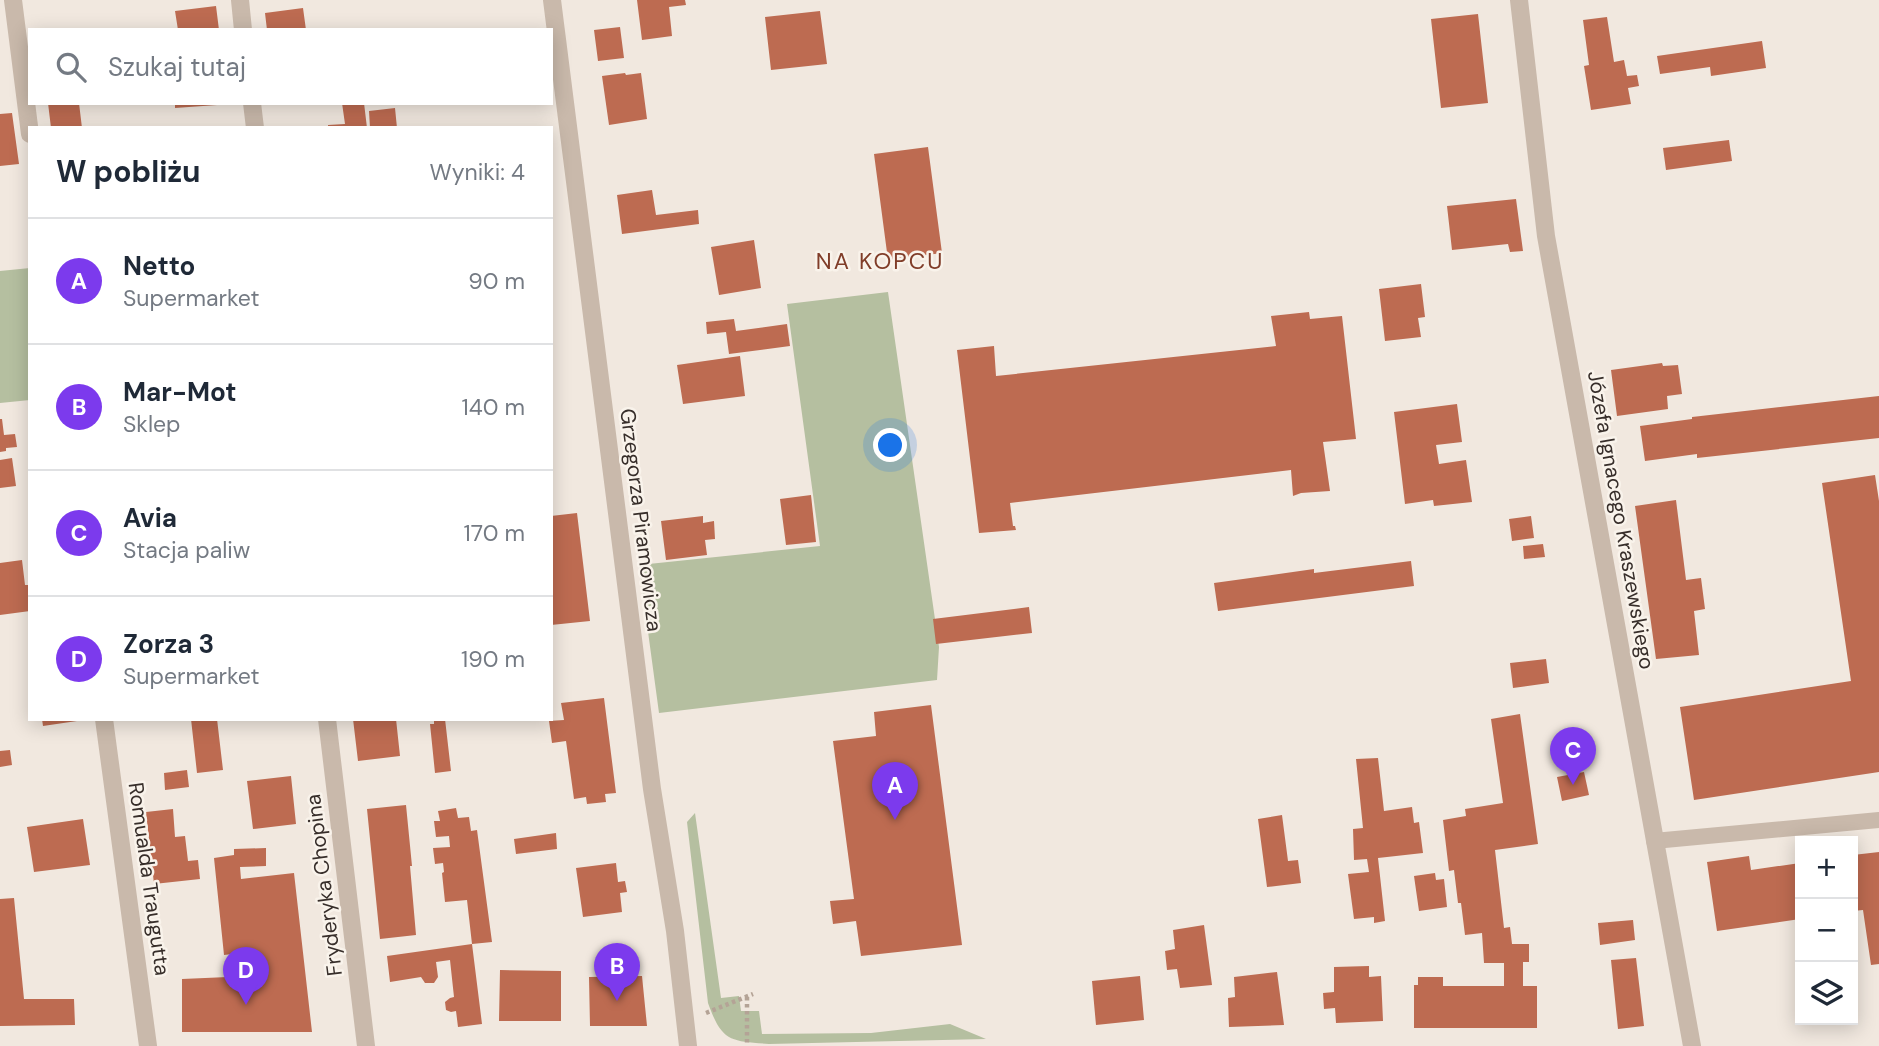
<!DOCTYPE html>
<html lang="pl">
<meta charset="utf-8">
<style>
:root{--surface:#fff;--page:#f2f2f3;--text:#1f2937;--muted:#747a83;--line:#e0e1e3;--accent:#7c3aed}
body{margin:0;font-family:"DM Sans",sans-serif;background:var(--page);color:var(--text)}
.controls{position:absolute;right:21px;bottom:21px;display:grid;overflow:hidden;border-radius:0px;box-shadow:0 4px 18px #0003}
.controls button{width:63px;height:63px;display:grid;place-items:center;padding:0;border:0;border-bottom:2px solid var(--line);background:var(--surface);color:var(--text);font:35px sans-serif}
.you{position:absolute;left:891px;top:446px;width:24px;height:24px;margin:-18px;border:5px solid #fff;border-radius:50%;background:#1a73e8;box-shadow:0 0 0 10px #1a73e833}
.badge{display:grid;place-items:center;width:46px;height:46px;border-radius:50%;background:var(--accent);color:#fff;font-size:23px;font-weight:700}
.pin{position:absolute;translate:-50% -58px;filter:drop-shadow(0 2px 4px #0008)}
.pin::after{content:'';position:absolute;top:37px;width:24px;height:21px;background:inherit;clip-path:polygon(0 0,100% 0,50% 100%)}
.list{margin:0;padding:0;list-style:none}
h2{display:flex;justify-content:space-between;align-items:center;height:91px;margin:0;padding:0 28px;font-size:30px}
h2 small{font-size:23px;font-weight:400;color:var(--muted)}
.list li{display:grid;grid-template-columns:46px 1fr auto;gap:21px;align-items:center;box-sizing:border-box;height:126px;padding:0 28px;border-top:2px solid var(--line)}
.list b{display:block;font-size:26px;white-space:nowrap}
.list p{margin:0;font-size:23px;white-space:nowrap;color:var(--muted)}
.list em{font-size:23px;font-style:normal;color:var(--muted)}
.icon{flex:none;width:38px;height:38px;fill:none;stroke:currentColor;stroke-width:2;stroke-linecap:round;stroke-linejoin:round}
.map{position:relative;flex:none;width:1879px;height:1046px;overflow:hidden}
.search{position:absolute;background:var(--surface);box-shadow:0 4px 18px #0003;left:28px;top:28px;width:525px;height:77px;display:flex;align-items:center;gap:18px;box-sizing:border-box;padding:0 24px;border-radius:0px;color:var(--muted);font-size:26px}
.panel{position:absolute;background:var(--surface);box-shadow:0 4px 18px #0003;left:28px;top:126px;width:525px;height:595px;border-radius:0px}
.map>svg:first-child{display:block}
.green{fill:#b5bfa0}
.building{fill:#bd6b51}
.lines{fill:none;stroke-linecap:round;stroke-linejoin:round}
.path{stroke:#b4a396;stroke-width:4.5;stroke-dasharray:3.5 3.5;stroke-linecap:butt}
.service{stroke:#c9b9ab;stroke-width:16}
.minor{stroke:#c9b9ab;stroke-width:18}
.labels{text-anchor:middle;stroke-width:5;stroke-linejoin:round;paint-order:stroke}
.street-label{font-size:21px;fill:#372e2a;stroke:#f9f3eb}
.neighbourhood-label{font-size:23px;letter-spacing:2px;fill:#803d29;stroke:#f9f3eb}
</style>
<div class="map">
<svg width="1879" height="1046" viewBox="0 0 1879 1046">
<rect width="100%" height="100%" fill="#f1e8df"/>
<path class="green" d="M 30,268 L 30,400 L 0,403 L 0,271 Z
M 888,292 L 939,647 L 937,680 L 659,713 L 639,565 L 820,546 L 787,304 Z
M 695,813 L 721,998 L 739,996 L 741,1011 L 759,1011 L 762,1034 L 871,1033 L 950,1024 L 986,1039 L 769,1044 C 730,1041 722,1042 708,1003 L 687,822 Z"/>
<path class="building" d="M 637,0 L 685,0 L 686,5 L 669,7 L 672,36 L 642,40 Z
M 216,6 L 219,30 L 178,30 L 175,11 Z
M 303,8 L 306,30 L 267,30 L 265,13 Z
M 820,11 L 827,64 L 771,70 L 765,17 Z
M 1478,14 L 1488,103 L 1441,108 L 1431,19 Z
M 1607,17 L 1614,62 L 1624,60 L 1627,76 L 1637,75 L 1639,86 L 1628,88 L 1631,104 L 1591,110 L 1584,66 L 1589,65 L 1583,20 Z
M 620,27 L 624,58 L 598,61 L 594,30 Z
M 1762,41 L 1766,68 L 1711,76 L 1710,67 L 1660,74 L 1657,56 Z
M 625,73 L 626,75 L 641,73 L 647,119 L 609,125 L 602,76 Z
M 48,103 L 79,103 L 82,128 L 51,128 Z
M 175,103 L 217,103 L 217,105 L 175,108 Z
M 342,103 L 364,103 L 367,128 L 328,128 L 328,125 L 345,124 Z
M 395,108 L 397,128 L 370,128 L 369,111 Z
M 12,113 L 19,164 L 0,166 L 0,114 Z
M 1729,140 L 1732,161 L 1666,170 L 1663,148 Z
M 928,147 L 942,253 L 888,260 L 874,154 Z
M 652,190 L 656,215 L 698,210 L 699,224 L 622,234 L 617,195 Z
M 1516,199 L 1523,251 L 1510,252 L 1508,244 L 1452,250 L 1447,206 Z
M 754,240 L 761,288 L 719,295 L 711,247 Z
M 1421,284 L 1425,317 L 1418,318 L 1421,337 L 1385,341 L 1379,289 Z
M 1309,312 L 1310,319 L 1342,316 L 1356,439 L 1323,442 L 1330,491 L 1301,493 L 1293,496 L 1291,470 L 1010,503 L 1013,526 L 1015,526 L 1016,530 L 979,533 L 957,350 L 994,346 L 996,376 L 1276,346 L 1271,316 Z
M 734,319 L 736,331 L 787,324 L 790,346 L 729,354 L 726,332 L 707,334 L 706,322 Z
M 740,356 L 745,396 L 683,404 L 677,365 Z
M 1662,363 L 1663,366 L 1678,365 L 1682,394 L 1667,396 L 1668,409 L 1617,416 L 1611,370 Z
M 1879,396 L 1879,438 L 1697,458 L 1697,454 L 1645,461 L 1640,426 L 1692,419 L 1692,417 Z
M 1457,404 L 1462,442 L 1436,445 L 1439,464 L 1466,460 L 1472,502 L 1434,506 L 1433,500 L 1405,504 L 1394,412 Z
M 0,419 L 2,419 L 4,435 L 15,434 L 17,447 L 6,448 L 6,451 L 0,452 Z
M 12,458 L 16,486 L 0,488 L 0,460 Z
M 1875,475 L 1879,501 L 1879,772 L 1694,800 L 1680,707 L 1851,681 L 1822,483 Z
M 811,495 L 816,542 L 786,545 L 780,499 Z
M 1676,500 L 1686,580 L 1701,578 L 1705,609 L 1694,611 L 1699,655 L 1656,659 L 1635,506 Z
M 577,513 L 590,621 L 551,625 L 551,516 Z
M 703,516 L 703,523 L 714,521 L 715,539 L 705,540 L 707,555 L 666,560 L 661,521 Z
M 1531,516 L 1534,538 L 1512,541 L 1509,519 Z
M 1543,544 L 1545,557 L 1524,559 L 1523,546 Z
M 22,560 L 25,585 L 28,585 L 30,611 L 0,615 L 0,563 Z
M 1411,561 L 1414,586 L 1218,611 L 1214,583 L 1314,569 L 1314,573 Z
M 1029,607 L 1032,633 L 936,644 L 933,619 Z
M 1546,659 L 1549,683 L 1513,688 L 1510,663 Z
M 604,698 L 616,793 L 605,794 L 606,802 L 587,804 L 586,797 L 574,799 L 566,741 L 552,743 L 549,721 L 564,720 L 561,703 Z
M 931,705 L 962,945 L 861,956 L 856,921 L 833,924 L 830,901 L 854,899 L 833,741 L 876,736 L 874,712 Z
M 1520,714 L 1538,844 L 1495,850 L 1504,928 L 1510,927 L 1512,944 L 1529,944 L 1529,962 L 1523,962 L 1523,986 L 1537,986 L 1537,1028 L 1414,1028 L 1414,985 L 1418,985 L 1418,977 L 1443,977 L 1443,986 L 1504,986 L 1504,963 L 1484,963 L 1482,933 L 1465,935 L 1461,903 L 1458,903 L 1454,870 L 1449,871 L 1443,820 L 1466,816 L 1465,809 L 1503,803 L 1491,719 Z
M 42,719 L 77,719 L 77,721 L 43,726 Z
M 191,719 L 217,719 L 223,770 L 197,773 Z
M 353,719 L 396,719 L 400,756 L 358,761 Z
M 434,719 L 445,719 L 451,771 L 435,773 L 430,724 L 434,724 Z
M 10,750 L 12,765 L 0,767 L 0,751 Z
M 1378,758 L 1384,811 L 1412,807 L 1414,823 L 1419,822 L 1423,853 L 1378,858 L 1385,921 L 1374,923 L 1374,917 L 1354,919 L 1348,874 L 1369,872 L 1367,859 L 1354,860 L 1353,829 L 1363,828 L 1356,759 Z
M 187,770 L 189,787 L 165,790 L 164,773 Z
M 1584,772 L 1589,795 L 1562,801 L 1557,777 Z
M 291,776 L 296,824 L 253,829 L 247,781 Z
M 406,805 L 412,866 L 410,866 L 416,935 L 380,939 L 367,809 Z
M 456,808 L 458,818 L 469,817 L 471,831 L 477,830 L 492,942 L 472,944 L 467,900 L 445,902 L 442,873 L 444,872 L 443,863 L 435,864 L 433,848 L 450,847 L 449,836 L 436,837 L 434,821 L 440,821 L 438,811 Z
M 173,809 L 175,837 L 185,836 L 188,861 L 198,860 L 200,879 L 154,884 L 146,812 Z
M 1282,815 L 1288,861 L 1298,860 L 1301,883 L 1267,887 L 1258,819 Z
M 83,819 L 90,865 L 34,872 L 27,827 Z
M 556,833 L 557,849 L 516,854 L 514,839 Z
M 266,848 L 266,866 L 240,867 L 241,879 L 294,873 L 312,1032 L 182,1032 L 182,979 L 251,976 L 249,952 L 224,955 L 214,858 L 234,855 L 234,849 Z
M 1879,852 L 1879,964 L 1871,965 L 1863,910 L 1853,911 L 1853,855 Z
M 1749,856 L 1751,870 L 1800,863 L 1800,919 L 1717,931 L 1707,862 Z
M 616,863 L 618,882 L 625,881 L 627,892 L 620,893 L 622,912 L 583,917 L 576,868 Z
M 1435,873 L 1436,880 L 1444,879 L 1447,907 L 1419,911 L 1414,876 Z
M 14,898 L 24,999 L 74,999 L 75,1025 L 0,1026 L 0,899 Z
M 1633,920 L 1635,940 L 1600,945 L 1598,923 Z
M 1204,925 L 1212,985 L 1180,988 L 1177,969 L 1167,970 L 1165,951 L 1175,949 L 1173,930 Z
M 472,944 L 482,1024 L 458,1027 L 456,1011 L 451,1012 L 446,1010 L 445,1002 L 450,998 L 454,997 L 450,960 L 436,962 L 438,977 L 434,983 L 425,983 L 421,977 L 390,982 L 387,956 Z
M 1636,958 L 1644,1026 L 1618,1029 L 1611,960 Z
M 1369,966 L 1369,977 L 1381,976 L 1383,1021 L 1336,1023 L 1335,1008 L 1324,1009 L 1323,993 L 1334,992 L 1334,967 Z
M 500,970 L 561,971 L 561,1021 L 499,1021 Z
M 1277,972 L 1284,1025 L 1229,1027 L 1228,998 L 1235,997 L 1234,977 Z
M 642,976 L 647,1026 L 590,1026 L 589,977 Z
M 1140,976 L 1144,1020 L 1096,1025 L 1092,981 Z"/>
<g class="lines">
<path class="path" d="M 747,997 L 747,1046
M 706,1013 L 753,994"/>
<path class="service" d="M 1654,841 L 1879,820"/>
<path class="minor" d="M 13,0 L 30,134
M 240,0 L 243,30
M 552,0 L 652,789 L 675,931 L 688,1046
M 1519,0 L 1546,236 L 1692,1046
M 252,103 L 255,128
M 104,719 L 148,1046
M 327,719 L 366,1046"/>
</g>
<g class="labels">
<g class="street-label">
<text transform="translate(641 520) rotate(83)" y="7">Grzegorza Piramowicza</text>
<text transform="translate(1621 520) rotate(80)" y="7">Józefa Ignacego Kraszewskiego</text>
<text transform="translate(149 879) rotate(82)" y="7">Romualda Traugutta</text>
<text transform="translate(324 885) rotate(-97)" y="7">Fryderyka Chopina</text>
</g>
<g class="neighbourhood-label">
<text x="880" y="269">NA KOPCU</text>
</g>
</g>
</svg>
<div class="controls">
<button>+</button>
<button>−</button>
<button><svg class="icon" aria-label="layers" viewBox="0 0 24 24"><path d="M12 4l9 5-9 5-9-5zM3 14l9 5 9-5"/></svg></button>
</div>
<div class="you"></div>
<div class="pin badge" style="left:895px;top:820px">A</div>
<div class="pin badge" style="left:617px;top:1001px">B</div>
<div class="pin badge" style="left:1573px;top:785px">C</div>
<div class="pin badge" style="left:246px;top:1005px">D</div>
<div class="search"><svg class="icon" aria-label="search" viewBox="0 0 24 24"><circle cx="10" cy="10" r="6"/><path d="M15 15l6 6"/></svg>Szukaj tutaj</div>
<section class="panel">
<h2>W pobliżu<small>Wyniki: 4</small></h2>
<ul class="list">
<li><span class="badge">A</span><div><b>Netto</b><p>Supermarket</p></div><em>90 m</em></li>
<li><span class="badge">B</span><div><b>Mar-Mot</b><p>Sklep</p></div><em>140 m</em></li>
<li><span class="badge">C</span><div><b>Avia</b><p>Stacja paliw</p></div><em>170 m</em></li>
<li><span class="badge">D</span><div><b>Zorza 3</b><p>Supermarket</p></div><em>190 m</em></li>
</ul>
</section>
</div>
